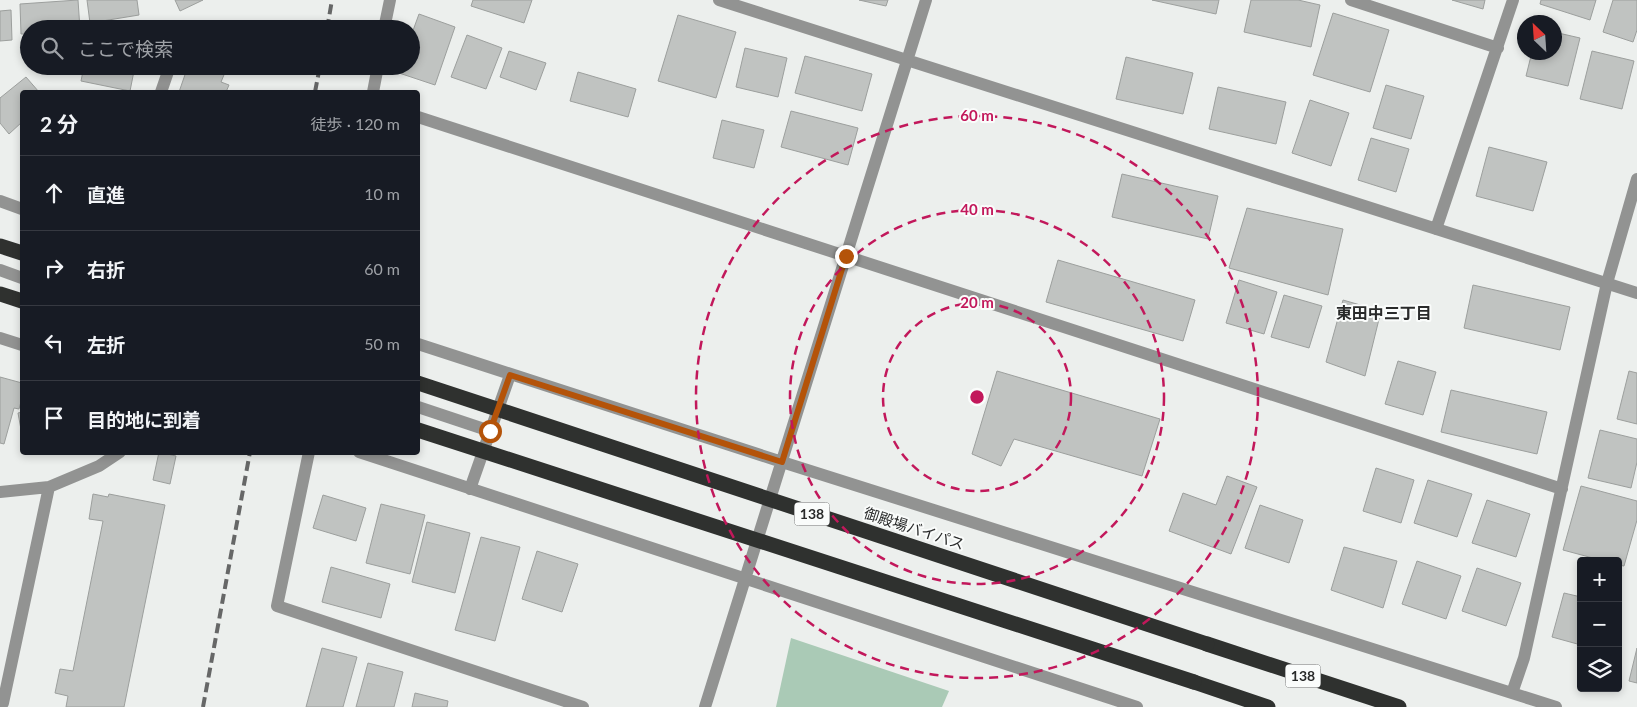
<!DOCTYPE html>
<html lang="ja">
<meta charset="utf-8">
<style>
:root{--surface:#171b24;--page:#242831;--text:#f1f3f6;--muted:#9ea1a6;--line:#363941}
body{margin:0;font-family:Lato,"Noto Sans JP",sans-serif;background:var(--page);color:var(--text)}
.controls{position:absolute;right:15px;bottom:15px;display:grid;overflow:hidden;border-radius:5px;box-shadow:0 2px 8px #0003}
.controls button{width:45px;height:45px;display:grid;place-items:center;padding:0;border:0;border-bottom:1px solid var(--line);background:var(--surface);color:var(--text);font:25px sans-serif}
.compass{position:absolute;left:1517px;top:15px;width:45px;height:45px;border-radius:50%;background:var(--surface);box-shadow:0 2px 8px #0003;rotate:335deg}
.stop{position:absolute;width:15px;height:15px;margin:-11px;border:4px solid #b45309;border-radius:50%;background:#fff}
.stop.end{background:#b45309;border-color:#fff;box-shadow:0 1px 5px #0008}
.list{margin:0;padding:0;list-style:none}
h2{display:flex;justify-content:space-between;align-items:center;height:65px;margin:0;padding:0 20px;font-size:21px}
h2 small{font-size:16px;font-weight:400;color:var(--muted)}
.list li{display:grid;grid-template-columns:32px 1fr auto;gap:15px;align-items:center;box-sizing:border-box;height:75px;padding:0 20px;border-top:1px solid var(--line)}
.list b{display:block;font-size:19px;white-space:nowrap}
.list em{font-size:16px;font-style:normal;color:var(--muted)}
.icon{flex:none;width:28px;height:28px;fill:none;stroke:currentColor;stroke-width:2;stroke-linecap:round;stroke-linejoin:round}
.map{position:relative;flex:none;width:1637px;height:707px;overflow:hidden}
.search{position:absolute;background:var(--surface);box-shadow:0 2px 8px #0003;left:20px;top:20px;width:400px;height:55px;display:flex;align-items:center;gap:12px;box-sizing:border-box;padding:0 18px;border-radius:28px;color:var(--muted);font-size:19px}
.panel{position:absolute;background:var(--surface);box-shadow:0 2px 8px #0003;left:20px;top:90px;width:400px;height:365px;border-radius:5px}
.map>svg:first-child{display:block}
.green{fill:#aacab6}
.building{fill:#c0c3c1;stroke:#9c9f9d}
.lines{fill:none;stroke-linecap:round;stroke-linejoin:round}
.street{stroke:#929392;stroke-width:12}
.highway{stroke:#2f312f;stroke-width:15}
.rail{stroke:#666767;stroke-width:4;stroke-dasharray:10 5;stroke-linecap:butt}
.highway-bridge{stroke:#2f312f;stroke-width:15}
.route{stroke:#b45309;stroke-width:6}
.ring{fill:none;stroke:#c2185b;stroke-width:2.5;stroke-dasharray:9 6}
.labels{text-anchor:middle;stroke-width:4;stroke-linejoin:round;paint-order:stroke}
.shield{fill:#fafcfb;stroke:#686969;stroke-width:1}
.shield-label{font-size:14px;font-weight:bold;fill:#292a2a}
.street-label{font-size:15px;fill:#292a2a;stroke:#fafcfb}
.neighbourhood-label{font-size:16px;font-weight:bold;fill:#292a2a;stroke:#fafcfb}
.centre{fill:#c2185b;stroke:#fafcfb;stroke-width:2.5}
.ring-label{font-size:15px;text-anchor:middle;font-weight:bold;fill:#c2185b;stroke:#fafcfb;stroke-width:4;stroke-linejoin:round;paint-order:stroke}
</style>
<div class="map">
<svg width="1637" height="707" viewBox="0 0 1637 707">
<rect width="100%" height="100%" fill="#ecefed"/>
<path class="green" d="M 791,638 L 949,691 L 942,707 L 776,707 Z"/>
<path class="building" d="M 78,0 L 80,29 L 29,29 L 29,34 L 21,34 L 20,4 Z
M 87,0 L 137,0 L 139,15 L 90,23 Z
M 175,0 L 203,0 L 180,11 Z
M 473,0 L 532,0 L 524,23 L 471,6 Z
M 859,0 L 888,0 L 886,6 Z
M 1152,0 L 1219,0 L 1216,14 Z
M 1251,0 L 1298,0 L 1320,5 L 1311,47 L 1244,32 Z
M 1452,0 L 1485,0 L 1483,9 Z
M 1541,0 L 1596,0 L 1590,20 L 1540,4 Z
M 1613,0 L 1637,0 L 1637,30 L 1633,42 L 1603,32 Z
M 11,10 L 12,40 L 0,41 L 0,11 Z
M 1333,13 L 1389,30 L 1370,92 L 1313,75 Z
M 419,14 L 455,27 L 435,85 L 399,73 L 401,66 L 411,66 L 411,36 Z
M 678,15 L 736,32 L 716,98 L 658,81 Z
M 1554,32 L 1580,38 L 1568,86 L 1526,76 L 1532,52 L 1554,52 Z
M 467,35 L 502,48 L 486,89 L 451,77 Z
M 745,48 L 787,58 L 778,97 L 736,87 Z
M 509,51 L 546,63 L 536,90 L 500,77 Z
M 1592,51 L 1634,61 L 1622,109 L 1580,99 Z
M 805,56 L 872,74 L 862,111 L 795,93 Z
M 1126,57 L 1193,73 L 1183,114 L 1116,99 Z
M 84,66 L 135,66 L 130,91 L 81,81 Z
M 188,66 L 216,66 L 226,70 L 221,82 L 229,85 L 226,92 L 179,92 Z
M 578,72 L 636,89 L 628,117 L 570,101 Z
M 26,77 L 39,92 L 22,92 L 22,122 L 9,134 L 0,123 L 0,98 Z
M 1386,85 L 1424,96 L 1411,139 L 1373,128 Z
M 1218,87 L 1286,102 L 1276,144 L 1209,129 Z
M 1310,100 L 1349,113 L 1331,166 L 1292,153 Z
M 791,111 L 858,128 L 848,165 L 781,147 Z
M 722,120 L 764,130 L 754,168 L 713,158 Z
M 1371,138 L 1409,149 L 1396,192 L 1358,180 Z
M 1489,147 L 1547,162 L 1533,211 L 1476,196 Z
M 1122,174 L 1218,196 L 1208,239 L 1112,217 Z
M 1247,208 L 1343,229 L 1328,295 L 1229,268 Z
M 1058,260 L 1195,300 L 1183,341 L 1046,302 Z
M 1239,280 L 1277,292 L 1264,334 L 1226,323 Z
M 1473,285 L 1570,307 L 1560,350 L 1464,328 Z
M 1284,295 L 1322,306 L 1309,348 L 1271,337 Z
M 1343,300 L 1381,311 L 1365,376 L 1326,362 Z
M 1398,361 L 1436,372 L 1423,415 L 1385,404 Z
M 997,371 L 1160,419 L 1142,476 L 1014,439 L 1001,466 L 972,454 Z
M 1629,371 L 1637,373 L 1637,424 L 1617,419 Z
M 0,377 L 22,383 L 22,398 L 19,409 L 14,408 L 4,444 L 0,443 Z
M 1451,390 L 1547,412 L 1537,454 L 1441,432 Z
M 22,412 L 22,435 L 18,413 Z
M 1600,430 L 1637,439 L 1637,462 L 1631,488 L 1588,478 Z
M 159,452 L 176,456 L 170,484 L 153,480 Z
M 1376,468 L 1414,480 L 1401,523 L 1363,511 Z
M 1227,476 L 1257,487 L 1231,554 L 1169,531 L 1183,493 L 1216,505 Z
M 1428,480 L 1472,494 L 1457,537 L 1414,523 Z
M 1581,486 L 1637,501 L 1637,520 L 1624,566 L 1618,565 L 1618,561 L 1604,561 L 1563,550 Z
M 93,494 L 108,497 L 109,494 L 165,505 L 124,707 L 66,707 L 68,696 L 55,693 L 60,669 L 73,671 L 103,521 L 89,519 Z
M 323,495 L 366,508 L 356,541 L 313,528 Z
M 1487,500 L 1530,514 L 1516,557 L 1472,543 Z
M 381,504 L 425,515 L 410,574 L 366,563 Z
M 1260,505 L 1303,520 L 1289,563 L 1245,548 Z
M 427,522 L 470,533 L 455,593 L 412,582 Z
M 481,537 L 520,547 L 495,641 L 455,630 Z
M 1344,547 L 1397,561 L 1383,608 L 1331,590 Z
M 537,551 L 578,564 L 562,612 L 522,599 Z
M 1417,561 L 1461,576 L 1446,619 L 1402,604 Z
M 331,567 L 390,584 L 381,618 L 322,602 Z
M 1477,568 L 1521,583 L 1506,626 L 1462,611 Z
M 1564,593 L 1581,597 L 1581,645 L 1552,637 Z
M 322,648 L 357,657 L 343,707 L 306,707 Z
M 1637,648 L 1637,683 L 1629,681 Z
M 368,663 L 403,672 L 394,707 L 356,707 Z
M 415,693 L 448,701 L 447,707 L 412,707 Z"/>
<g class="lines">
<path class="street" d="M 719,0 L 1637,293
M 1351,0 L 1498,48
M 384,29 L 390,0
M 161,92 L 170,66
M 373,92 L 378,66
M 418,117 L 1562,489
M 0,201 L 22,209
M 1436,229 L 1513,0
M 0,270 L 22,278
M 0,338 L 22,345
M 418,344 L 782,462 L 1556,707
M 418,407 L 490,431
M 309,452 L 277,606 L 583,707
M 359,452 L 1137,707
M 470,489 L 510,375
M 0,492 L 49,487 L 99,466 L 120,452
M 1512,693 L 1524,658 L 1607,283 L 1637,179
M 0,704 L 3,703 L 49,487
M 705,707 L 926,0"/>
<path class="highway" d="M 0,246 L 22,253
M 0,294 L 22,301
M 1207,644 L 1399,707
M 1194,682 L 1268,707"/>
<path class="rail" d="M 327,29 L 332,0
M 315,92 L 320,66
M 203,707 L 250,452"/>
<path class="highway-bridge" d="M 418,383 L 1207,644
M 418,430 L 1194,682"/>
</g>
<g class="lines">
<path class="route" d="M 490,431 L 510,375 L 782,462 L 846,256"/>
</g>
<g class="ring">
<circle cx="977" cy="397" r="94"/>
<circle cx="977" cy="397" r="187"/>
<circle cx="977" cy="397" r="281"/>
</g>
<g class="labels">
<g class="shield">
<rect x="794.5" y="502.5" width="35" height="23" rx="4"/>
<rect x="1285.5" y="664.5" width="35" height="23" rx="4"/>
</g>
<g class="shield-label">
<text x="812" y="519">138</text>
<text x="1303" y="681">138</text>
</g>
<g class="street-label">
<text transform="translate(914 529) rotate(18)" y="5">御殿場バイパス</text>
</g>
<g class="neighbourhood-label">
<text x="1384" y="319">東田中三丁目</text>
</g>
</g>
<circle cx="977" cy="397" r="8" class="centre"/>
<g class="ring-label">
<text x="977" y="121">60 m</text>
<text x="977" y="215">40 m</text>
<text x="977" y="308">20 m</text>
</g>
</svg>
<div class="controls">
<button>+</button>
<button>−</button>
<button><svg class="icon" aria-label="layers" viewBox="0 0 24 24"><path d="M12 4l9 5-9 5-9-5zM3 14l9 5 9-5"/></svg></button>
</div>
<svg class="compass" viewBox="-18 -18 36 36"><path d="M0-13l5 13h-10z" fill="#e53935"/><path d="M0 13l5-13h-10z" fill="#9ea1a6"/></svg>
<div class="stop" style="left:490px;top:431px"></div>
<div class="stop end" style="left:846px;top:256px"></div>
<div class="search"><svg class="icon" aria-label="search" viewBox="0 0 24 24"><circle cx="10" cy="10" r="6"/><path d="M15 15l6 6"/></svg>ここで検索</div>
<section class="panel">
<h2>2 分<small>徒歩 · 120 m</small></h2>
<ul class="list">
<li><svg class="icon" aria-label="ahead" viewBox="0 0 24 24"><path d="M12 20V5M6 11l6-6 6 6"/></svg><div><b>直進</b></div><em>10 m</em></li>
<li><svg class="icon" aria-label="right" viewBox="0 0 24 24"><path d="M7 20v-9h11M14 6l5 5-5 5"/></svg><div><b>右折</b></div><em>60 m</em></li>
<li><svg class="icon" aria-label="left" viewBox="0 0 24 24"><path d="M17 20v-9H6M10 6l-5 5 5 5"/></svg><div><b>左折</b></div><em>50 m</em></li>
<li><svg class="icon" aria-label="arrive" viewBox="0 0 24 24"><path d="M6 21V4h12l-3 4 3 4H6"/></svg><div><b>目的地に到着</b></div></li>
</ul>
</section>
</div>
